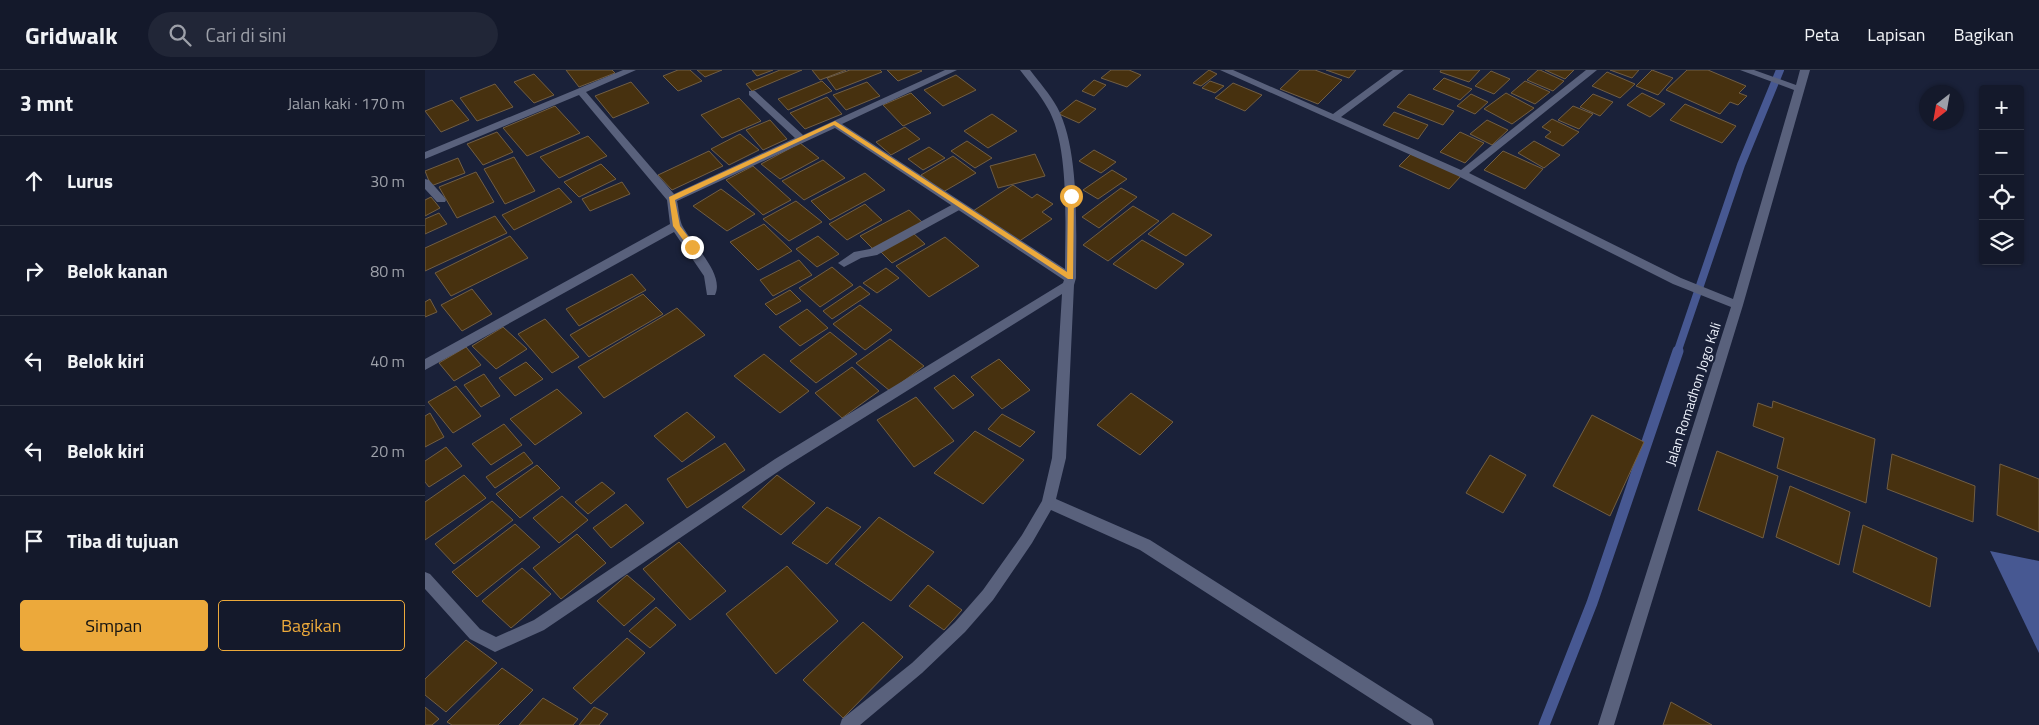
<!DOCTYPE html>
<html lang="id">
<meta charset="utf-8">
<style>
:root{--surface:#14192b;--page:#212637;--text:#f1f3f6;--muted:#9da0a9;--line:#333847;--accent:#eca93b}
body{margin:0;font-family:"Titillium Web",sans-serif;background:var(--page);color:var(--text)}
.controls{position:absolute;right:15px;top:15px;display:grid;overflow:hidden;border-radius:5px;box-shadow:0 1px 4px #0004}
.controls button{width:45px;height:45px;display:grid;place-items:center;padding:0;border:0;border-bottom:1px solid var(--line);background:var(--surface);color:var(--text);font:25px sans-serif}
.compass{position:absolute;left:1494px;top:15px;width:45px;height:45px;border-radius:50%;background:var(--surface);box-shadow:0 1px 4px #0004;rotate:211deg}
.stop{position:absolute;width:15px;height:15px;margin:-11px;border:4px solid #eca93b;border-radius:50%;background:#fff}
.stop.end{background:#eca93b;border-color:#fff;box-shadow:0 1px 5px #0008}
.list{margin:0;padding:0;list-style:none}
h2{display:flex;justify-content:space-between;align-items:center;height:65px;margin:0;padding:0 20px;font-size:21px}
h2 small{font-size:16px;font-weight:400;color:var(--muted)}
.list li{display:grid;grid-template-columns:32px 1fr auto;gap:15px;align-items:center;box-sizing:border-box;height:90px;padding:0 20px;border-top:1px solid var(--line)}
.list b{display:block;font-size:19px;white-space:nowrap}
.list em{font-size:16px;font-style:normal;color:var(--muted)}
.actions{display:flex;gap:10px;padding:15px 20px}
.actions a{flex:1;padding:11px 0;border:1px solid var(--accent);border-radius:5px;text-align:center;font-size:18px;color:var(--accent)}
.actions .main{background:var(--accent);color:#111}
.icon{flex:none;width:28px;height:28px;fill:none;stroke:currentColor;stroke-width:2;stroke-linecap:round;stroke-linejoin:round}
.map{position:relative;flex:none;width:1614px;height:655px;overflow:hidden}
header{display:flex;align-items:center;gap:30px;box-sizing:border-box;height:70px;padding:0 25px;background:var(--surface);border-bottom:1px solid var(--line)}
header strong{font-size:24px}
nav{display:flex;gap:28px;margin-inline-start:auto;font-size:18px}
.search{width:350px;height:45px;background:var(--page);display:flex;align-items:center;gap:12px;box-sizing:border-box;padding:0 18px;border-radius:28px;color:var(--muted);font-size:19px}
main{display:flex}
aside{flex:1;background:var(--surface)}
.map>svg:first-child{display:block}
.water{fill:#475892}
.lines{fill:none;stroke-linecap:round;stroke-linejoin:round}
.stream-far1{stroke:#475892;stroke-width:8}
.stream{stroke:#475892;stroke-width:11}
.building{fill:#47310f;stroke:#715e44}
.lane{fill:#59617c;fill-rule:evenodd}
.street{fill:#59617c;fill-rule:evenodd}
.route{fill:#eca93b}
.labels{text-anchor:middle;stroke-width:4.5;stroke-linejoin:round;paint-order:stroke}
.street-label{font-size:14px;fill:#eff3fd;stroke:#1a2139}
</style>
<header>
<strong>Gridwalk</strong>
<div class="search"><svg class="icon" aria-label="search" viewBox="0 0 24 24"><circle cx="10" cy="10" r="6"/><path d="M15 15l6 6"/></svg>Cari di sini</div>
<nav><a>Peta</a><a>Lapisan</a><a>Bagikan</a></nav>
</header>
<main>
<aside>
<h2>3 mnt<small>Jalan kaki · 170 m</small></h2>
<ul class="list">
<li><svg class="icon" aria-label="ahead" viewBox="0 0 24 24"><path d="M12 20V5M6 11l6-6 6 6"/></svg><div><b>Lurus</b></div><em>30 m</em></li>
<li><svg class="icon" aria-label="right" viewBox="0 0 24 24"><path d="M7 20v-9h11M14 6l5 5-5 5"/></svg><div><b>Belok kanan</b></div><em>80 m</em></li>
<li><svg class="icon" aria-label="left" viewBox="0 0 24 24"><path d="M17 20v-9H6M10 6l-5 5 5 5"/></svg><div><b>Belok kiri</b></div><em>40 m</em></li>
<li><svg class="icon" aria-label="left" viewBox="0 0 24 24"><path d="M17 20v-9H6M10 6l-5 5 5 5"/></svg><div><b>Belok kiri</b></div><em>20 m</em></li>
<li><svg class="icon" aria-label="arrive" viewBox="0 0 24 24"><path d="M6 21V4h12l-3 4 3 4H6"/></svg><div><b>Tiba di tujuan</b></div></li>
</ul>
<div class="actions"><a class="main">Simpan</a><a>Bagikan</a></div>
</aside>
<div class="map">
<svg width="1614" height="655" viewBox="0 0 1614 655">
<rect width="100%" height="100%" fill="#1a2139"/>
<path class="water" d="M 1565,481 L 1614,491 L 1614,583 Z"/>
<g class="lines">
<path class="stream-far1" d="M 1252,283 L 1316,95 L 1355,0"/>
<path class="stream" d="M 1119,655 L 1167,533 L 1253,281"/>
</g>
<path class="building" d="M 141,0 L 187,0 L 190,3 L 154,17 Z
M 253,0 L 265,0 L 277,11 L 253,21 L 238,6 Z
M 272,0 L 297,0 L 280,7 Z
M 327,0 L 348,0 L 332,6 Z
M 355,0 L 377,0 L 327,21 L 321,14 Z
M 387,0 L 421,0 L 395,10 Z
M 425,0 L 455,0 L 457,2 L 411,20 L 402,8 Z
M 462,0 L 495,0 L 497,1 L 473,11 Z
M 686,0 L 704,0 L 716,5 L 702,17 L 676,8 Z
M 784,0 L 792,4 L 776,16 L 768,13 Z
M 875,0 L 890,0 L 917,10 L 893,34 L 855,19 Z
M 901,0 L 931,0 L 924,8 Z
M 1016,0 L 1055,0 L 1044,12 L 1015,2 Z
M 1113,0 L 1115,0 L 1139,11 L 1128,21 L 1102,10 Z
M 1120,0 L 1149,0 L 1140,9 Z
M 1185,0 L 1214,0 L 1207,8 Z
M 1227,0 L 1248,8 L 1233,25 L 1211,16 Z
M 1262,0 L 1283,0 L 1321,16 L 1314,23 L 1322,26 L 1313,35 L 1305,32 L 1295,44 L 1241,20 Z
M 1066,1 L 1085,9 L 1069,24 L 1050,16 Z
M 1182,2 L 1210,14 L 1195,28 L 1167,16 Z
M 109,4 L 129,25 L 109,33 L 89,12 Z
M 531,5 L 551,20 L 518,36 L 499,20 Z
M 1019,8 L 1047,19 L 1035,30 L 1008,19 Z
M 669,10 L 681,15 L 669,26 L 657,21 Z
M 397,11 L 407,21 L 363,40 L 353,29 Z
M 785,11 L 799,16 L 790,23 L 777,18 Z
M 1100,11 L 1125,22 L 1110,34 L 1086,23 Z
M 206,12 L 224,33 L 188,48 L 170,26 Z
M 442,12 L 455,26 L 421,40 L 408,25 Z
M 808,13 L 837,25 L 820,41 L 790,28 Z
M 70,14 L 88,37 L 52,51 L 35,28 Z
M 486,23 L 506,43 L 478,56 L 458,35 Z
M 1081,23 L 1109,38 L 1087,54 L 1059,39 Z
M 1217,23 L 1240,34 L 1225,47 L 1202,35 Z
M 984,24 L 1029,41 L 1018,55 L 972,37 Z
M 1046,24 L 1063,32 L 1050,44 L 1032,36 Z
M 1168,24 L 1188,32 L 1175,46 L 1155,37 Z
M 402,27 L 417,44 L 380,59 L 365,43 Z
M 314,28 L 336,51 L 297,68 L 276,45 Z
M 27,30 L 44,50 L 16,62 L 0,41 Z
M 651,30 L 671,39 L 654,53 L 634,44 Z
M 1260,34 L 1311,56 L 1297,73 L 1245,50 Z
M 130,36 L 155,63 L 102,86 L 78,58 Z
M 1148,36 L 1168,44 L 1154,59 L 1133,50 Z
M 969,42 L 1003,55 L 993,69 L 958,55 Z
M 567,44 L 592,61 L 563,78 L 539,61 Z
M 1127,49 L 1154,62 L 1138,76 L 1120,67 L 1126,62 L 1117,57 Z
M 345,50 L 362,69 L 338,80 L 321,60 Z
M 1062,50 L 1083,60 L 1067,75 L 1045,64 Z
M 480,57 L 495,69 L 466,85 L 451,72 Z
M 72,62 L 88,82 L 58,95 L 42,74 Z
M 1035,62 L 1059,73 L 1040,93 L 1015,82 Z
M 315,64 L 334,80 L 304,95 L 286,79 Z
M 163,66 L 182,86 L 134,108 L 115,87 Z
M 542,71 L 567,88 L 550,98 L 526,81 Z
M 1109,71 L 1135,85 L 1119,98 L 1093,83 Z
M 375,73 L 394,88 L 355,109 L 336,94 Z
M 504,77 L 520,88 L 498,100 L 483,89 Z
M 669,80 L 691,92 L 676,103 L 654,91 Z
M 284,81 L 298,96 L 247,120 L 233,105 Z
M 1078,81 L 1118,99 L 1100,119 L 1059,100 Z
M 610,84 L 620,106 L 573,118 L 565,96 Z
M 986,84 L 1036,106 L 1024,119 L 974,96 Z
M 528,86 L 551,103 L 518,122 L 496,105 Z
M 89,87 L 110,121 L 80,134 L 59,99 Z
M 33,88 L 40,103 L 6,116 L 0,101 Z
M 398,90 L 420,108 L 379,130 L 357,111 Z
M 176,94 L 191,109 L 154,127 L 139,112 Z
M 328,96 L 366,130 L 338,145 L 301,110 Z
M 687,100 L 702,109 L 673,129 L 658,120 Z
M 51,102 L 69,132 L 32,148 L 14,117 Z
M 440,103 L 460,120 L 405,150 L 386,131 Z
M 197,112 L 205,124 L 165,141 L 157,129 Z
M 588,115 L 607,128 L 612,124 L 628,134 L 617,142 L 627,149 L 593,172 L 548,141 Z
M 134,118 L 147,132 L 89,160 L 77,145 Z
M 696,118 L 712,127 L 674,158 L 657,147 Z
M 296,119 L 330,144 L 302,161 L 268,136 Z
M 6,127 L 15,138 L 0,146 L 0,130 Z
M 371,131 L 397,152 L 364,171 L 338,149 Z
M 440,134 L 457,150 L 422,170 L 404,154 Z
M 708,136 L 734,151 L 683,191 L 658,175 Z
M 484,140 L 498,153 L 449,180 L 435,166 Z
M 14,143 L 22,154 L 0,164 L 0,149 Z
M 748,143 L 787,165 L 761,186 L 723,164 Z
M 70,146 L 82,163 L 0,201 L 0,178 Z
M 339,154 L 367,181 L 333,200 L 305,172 Z
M 488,163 L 500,174 L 467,193 L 455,181 Z
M 85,166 L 103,188 L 26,226 L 10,203 Z
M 393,166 L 414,184 L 392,197 L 371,179 Z
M 520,167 L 554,196 L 504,227 L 471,196 Z
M 717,170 L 759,194 L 731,219 L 688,194 Z
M 374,190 L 387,205 L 348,226 L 335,210 Z
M 407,197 L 428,215 L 395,237 L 374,218 Z
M 461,198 L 474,208 L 452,223 L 438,213 Z
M 207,204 L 221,220 L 154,256 L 141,239 Z
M 435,216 L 445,224 L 407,249 L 398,241 Z
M 47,219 L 67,244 L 37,261 L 16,235 Z
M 365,220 L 376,231 L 351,245 L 340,234 Z
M 218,224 L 238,244 L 164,287 L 145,265 Z
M 5,229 L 12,242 L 0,247 L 0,232 Z
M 435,235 L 467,260 L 440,280 L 408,254 Z
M 252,238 L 280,265 L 179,328 L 153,297 Z
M 382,239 L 403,258 L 375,276 L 354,257 Z
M 120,249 L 154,287 L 127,303 L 93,264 Z
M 78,257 L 102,279 L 71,299 L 47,276 Z
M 405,262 L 432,284 L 391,313 L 365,291 Z
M 465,269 L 499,296 L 465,321 L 431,293 Z
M 41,277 L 56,295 L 29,311 L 14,293 Z
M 339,284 L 384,321 L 355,343 L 309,306 Z
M 574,289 L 605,320 L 577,339 L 546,307 Z
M 101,292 L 118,309 L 90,326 L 74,308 Z
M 427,297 L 454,321 L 417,348 L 390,323 Z
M 59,304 L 75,326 L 56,337 L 39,315 Z
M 529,305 L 549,325 L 528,339 L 509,318 Z
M 31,316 L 56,346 L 28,363 L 3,332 Z
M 132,319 L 157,343 L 110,375 L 85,349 Z
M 706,323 L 748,352 L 715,385 L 672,355 Z
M 491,327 L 529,371 L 489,397 L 452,350 Z
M 1348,331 L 1450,369 L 1441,433 L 1352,398 L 1359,368 L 1328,356 L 1333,333 L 1347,338 Z
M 262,342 L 290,367 L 257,392 L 229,366 Z
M 5,343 L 19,367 L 0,377 L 0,346 Z
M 577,344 L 610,362 L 595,377 L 563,359 Z
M 1167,345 L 1219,372 L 1185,446 L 1128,416 Z
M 79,354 L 97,375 L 66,395 L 47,374 Z
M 550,361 L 599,390 L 558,434 L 509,403 Z
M 300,373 L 320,400 L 262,438 L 242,409 Z
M 21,377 L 37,396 L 4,417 L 0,412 L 0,391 Z
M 1292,381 L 1353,406 L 1338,468 L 1273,440 Z
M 99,382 L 108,393 L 70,418 L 61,407 Z
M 1467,384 L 1550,416 L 1548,452 L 1462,419 Z
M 1065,385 L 1101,405 L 1078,443 L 1041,423 Z
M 1575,394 L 1614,409 L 1614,462 L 1572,445 Z
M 112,395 L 135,418 L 95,448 L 71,424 Z
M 39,405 L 61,428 L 0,470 L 0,432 Z
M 352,405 L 390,433 L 356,465 L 317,437 Z
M 177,412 L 190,423 L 163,444 L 150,432 Z
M 1365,416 L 1425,442 L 1414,495 L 1351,467 Z
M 137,426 L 163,450 L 134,473 L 108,448 Z
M 67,431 L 88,450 L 29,494 L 10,474 Z
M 201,434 L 219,453 L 186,478 L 168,458 Z
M 402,437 L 436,457 L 402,494 L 367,473 Z
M 454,447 L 509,482 L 466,531 L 410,494 Z
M 90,454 L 115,477 L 52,527 L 27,502 Z
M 1438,455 L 1512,488 L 1505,537 L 1428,502 Z
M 152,464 L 181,493 L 136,529 L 108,498 Z
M 254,472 L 301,521 L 265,550 L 218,499 Z
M 362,496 L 413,551 L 351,604 L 301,544 Z
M 97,498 L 126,524 L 86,558 L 57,531 Z
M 202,505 L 230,529 L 199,556 L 172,531 Z
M 503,515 L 537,540 L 519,560 L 484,536 Z
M 231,537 L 251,555 L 225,578 L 204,561 Z
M 438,552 L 478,587 L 418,648 L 378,610 Z
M 202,568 L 220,583 L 166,634 L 148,618 Z
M 41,570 L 72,593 L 21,642 L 0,625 L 0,609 Z
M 77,598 L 108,620 L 73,655 L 27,655 L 22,652 Z
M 118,628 L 153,649 L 148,655 L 94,655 Z
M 1246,632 L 1287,655 L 1238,655 Z
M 0,637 L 14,649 L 7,655 L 0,655 Z
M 169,637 L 183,644 L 174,655 L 154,655 Z"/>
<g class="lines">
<path class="lane" d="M 534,131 L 539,135 L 538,138 L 452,185 L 436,188 L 419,197 L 413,193 L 429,182 L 445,179 Z"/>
<path class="street" d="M 198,0 L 211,0 L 161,22 L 249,124 L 370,68 L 324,25 L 324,21 L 330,21 L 378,65 L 520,0 L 532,0 L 417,54 L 640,199 C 640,156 645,74 622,37 C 615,24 604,12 595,0 L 605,0 C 614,12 625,24 632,37 C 655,79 651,161 651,208 L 649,215 L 641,388 L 631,429 L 725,470 L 1007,649 L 1009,655 L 987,655 L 715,480 L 626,440 L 607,473 L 568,530 L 540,562 L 497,603 L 435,655 L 415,655 L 417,649 L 487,593 L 530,552 L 558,520 L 597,465 L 617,431 L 627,388 L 637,224 L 360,397 L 119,560 L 70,582 L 45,569 L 0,519 L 0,502 L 5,504 L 55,559 L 71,567 L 109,550 L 350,389 L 638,213 L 639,210 L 410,58 L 252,131 C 254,139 254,150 258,157 C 268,175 300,204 290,225 L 282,225 L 279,206 L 249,162 L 0,300 L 0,289 L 245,154 L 242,130 L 154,25 L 0,89 L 0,82 Z
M 795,0 L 808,0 L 908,44 L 968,0 L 979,0 L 916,47 L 1036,100 L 1161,0 L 1172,0 L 1044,103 L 1256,208 L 1308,229 L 1369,20 L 1315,0 L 1329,0 L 1371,15 L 1375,0 L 1385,0 L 1318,235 L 1189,655 L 1173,655 L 1306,237 L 1248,214 L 1033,106 Z
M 0,109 L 4,110 L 20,128 L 21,130 L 20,132 L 12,132 L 0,119 Z"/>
</g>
<path class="route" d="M 410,51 L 642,202 L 643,126 L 649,124 L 648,209 L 643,209 L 409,55 L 250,130 L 255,156 L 271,177 L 264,178 L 248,156 L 244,127 Z"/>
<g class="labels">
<g class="street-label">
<text transform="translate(1268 324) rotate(-72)" y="5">Jalan Romadhon Jogo Kali</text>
</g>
</g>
</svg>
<div class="controls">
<button>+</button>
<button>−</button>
<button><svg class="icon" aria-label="locate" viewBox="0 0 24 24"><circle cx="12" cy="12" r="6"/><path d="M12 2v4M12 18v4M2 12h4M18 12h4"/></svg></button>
<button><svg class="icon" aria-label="layers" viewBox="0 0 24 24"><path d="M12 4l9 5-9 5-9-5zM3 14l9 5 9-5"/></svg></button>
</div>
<svg class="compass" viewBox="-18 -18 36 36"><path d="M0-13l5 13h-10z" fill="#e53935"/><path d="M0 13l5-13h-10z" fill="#9da0a9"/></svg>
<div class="stop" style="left:646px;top:126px"></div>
<div class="stop end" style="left:267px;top:177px"></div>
</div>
</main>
